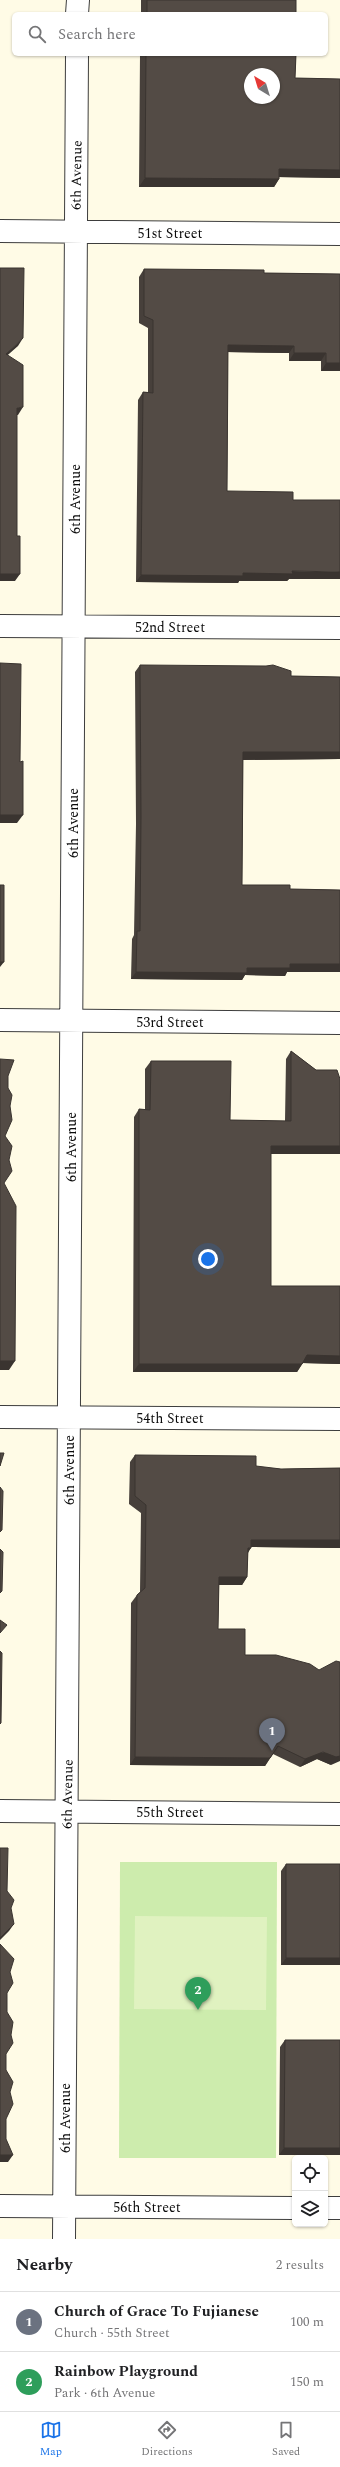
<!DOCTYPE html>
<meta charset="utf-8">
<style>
:root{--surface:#fff;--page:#f2f2f2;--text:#202124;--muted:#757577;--line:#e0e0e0;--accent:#1a73e8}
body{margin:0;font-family:Spectral,serif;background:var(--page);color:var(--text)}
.controls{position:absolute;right:12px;bottom:12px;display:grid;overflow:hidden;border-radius:6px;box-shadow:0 1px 3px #0004}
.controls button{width:36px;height:36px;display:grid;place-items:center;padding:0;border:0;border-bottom:1px solid var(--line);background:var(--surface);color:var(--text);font:20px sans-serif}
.compass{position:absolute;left:244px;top:68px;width:36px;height:36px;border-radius:50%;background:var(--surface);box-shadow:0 1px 3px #0004;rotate:322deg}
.you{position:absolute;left:208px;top:1259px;width:14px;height:14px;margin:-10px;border:3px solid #fff;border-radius:50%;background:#1a73e8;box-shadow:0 0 0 6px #1a73e833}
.badge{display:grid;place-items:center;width:26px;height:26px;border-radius:50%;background:var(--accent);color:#fff;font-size:13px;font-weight:700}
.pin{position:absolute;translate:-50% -33px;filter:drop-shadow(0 1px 2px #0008)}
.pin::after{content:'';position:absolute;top:21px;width:14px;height:12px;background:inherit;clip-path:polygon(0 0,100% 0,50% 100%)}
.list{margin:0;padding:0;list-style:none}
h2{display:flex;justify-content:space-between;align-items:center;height:52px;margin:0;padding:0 16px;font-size:17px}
h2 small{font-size:13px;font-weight:400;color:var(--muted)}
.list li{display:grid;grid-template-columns:26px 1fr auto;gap:12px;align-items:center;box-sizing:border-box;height:60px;padding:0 16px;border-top:1px solid var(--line)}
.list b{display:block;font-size:15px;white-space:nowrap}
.list p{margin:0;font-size:13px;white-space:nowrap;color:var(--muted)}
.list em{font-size:13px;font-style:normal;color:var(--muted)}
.icon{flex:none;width:22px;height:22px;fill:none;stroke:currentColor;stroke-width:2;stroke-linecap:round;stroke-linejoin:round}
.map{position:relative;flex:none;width:340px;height:2239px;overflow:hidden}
.search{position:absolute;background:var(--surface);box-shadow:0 1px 3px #0004;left:12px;right:12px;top:12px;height:44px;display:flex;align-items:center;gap:10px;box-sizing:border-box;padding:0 14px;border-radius:6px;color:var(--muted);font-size:15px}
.sheet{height:172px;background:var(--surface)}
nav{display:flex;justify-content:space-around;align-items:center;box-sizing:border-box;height:56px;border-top:1px solid var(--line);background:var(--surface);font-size:11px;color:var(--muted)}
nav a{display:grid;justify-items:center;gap:2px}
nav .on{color:var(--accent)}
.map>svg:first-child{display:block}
.green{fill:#cdecad}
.pitch{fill:#e0f2c0}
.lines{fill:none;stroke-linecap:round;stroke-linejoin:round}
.street-casing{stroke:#3d3d3d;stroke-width:24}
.street{stroke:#fff;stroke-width:22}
.wall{fill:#47403b}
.shaded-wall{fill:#3a3430}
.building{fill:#534b45;stroke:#3a3430;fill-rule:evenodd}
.labels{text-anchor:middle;stroke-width:4;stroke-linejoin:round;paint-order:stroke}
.street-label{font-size:14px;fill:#0a0a0a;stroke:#fff}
</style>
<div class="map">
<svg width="340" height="2239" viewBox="0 0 340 2239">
<rect width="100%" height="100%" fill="#fffbe6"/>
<path class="green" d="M 120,1862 L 277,1862 L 276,2158 L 119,2158 Z"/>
<path class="pitch" d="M 135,1916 L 267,1917 L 266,2010 L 134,2009 Z"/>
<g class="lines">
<defs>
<path id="street" d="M 77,14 L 78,0
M 0,231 L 340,234
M 0,626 L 340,628
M 0,1020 L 340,1023
M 0,1417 L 340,1419
M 0,1811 L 340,1814
M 0,2206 L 295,2208
M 325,2208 L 340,2208
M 64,2239 L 77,54"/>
</defs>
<use href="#street" class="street-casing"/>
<use href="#street" class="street"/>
</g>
<path class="wall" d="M 141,0 L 296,0 L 296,14 L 141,14 Z
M 140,54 L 296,54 L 295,78 L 340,79 L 340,178 L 279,177 L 279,179 L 274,187 L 139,187 Z
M 144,269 L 264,273 L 340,274 L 340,371 L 321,371 L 321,361 L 289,361 L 289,353 L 228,352 L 227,491 L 289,579 L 287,581 L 239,581 L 238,583 L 136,582 L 138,400 L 143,392 L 148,392 L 148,328 L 139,323 L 139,277 Z
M 140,665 L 291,676 L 340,677 L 340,759 L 243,760 L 242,885 L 290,889 L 340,890 L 340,972 L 287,972 L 285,976 L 245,975 L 242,980 L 131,979 L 132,939 L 134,935 L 136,824 L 135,672 Z
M 291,1051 L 316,1070 L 340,1079 L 340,1154 L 271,1154 L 271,1286 L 340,1286 L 340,1364 L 303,1363 L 297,1372 L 133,1372 L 134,1117 L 139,1109 L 145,1110 L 145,1069 L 151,1061 L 230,1120 L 285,1121 L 286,1059 Z
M 135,1455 L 281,1469 L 340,1468 L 340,1548 L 251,1547 L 248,1553 L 247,1577 L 242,1585 L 219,1585 L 218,1629 L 245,1655 L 331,1765 L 317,1759 L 300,1767 L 273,1754 L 265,1766 L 130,1765 L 131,1603 L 137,1595 L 140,1592 L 141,1513 L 129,1504 L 130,1462 Z
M 286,1864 L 340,1965 L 281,1965 L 281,1871 Z
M 285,2040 L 340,2155 L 279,2155 L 280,2047 Z"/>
<path class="shaded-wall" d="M 279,169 L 340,170 L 340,178 L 274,177 Z
M 145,178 L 279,179 L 274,187 L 139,187 Z
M 23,338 L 18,346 L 1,361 L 6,354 Z
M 228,345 L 294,346 L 289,353 L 223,352 Z
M 294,353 L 326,353 L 321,361 L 289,361 Z
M 326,363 L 340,363 L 340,371 L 321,371 Z
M 23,407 L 18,415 L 12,415 L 17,408 Z
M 292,571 L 340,572 L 340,579 L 289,579 L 287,581 L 239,581 L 238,583 L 136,582 L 141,575 Z
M 0,574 L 20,574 L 15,581 L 0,581 Z
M 243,752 L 340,752 L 340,759 L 238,760 Z
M 0,815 L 23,815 L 17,823 L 0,823 Z
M 0,962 L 4,962 L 0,967 Z
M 290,964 L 340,964 L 340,972 L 287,972 L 285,976 L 245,975 L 242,980 L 131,979 L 136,972 L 247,968 Z
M 271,1146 L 340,1146 L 340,1154 L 266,1154 Z
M 307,1355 L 340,1356 L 340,1364 L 301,1363 Z
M 0,1361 L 15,1361 L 9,1370 L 0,1370 Z
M 139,1364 L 302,1364 L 297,1372 L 133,1372 Z
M 251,1540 L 340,1540 L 340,1548 L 246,1547 Z
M 248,1548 L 251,1548 L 246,1555 Z
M 219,1577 L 247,1577 L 242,1585 L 213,1585 Z
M 323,1752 L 340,1756 L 340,1761 L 331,1765 L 317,1759 L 300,1767 L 305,1759 Z
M 135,1757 L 270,1758 L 265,1766 L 130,1765 Z
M 14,1924 L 9,1931 L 0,1940 L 0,1938 Z
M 286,1958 L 340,1958 L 340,1965 L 281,1965 Z
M 284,2148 L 340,2148 L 340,2155 L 279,2155 Z
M 0,2155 L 13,2155 L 8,2162 L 0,2162 Z"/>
<path class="building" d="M 147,0 L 296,0 L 296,14 L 147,14 Z
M 146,54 L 296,54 L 295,78 L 340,79 L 340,170 L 279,169 L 279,179 L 145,178 ZM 250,74 L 274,74 L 274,98 L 250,98 Z
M 0,268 L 24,268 L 23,338 L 6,354 L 23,365 L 23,407 L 17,408 L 17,536 L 20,536 L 20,574 L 0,574 Z
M 144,269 L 264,270 L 264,273 L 340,274 L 340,363 L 326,363 L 326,353 L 294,353 L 294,346 L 228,345 L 227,491 L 293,492 L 293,500 L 340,500 L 340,572 L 292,571 L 293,574 L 243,573 L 243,576 L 141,575 L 143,392 L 153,393 L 153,320 L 144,316 Z
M 0,663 L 21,664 L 20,762 L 23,761 L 23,815 L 0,815 Z
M 140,665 L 266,666 L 273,665 L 291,671 L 291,676 L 340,677 L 340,752 L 243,752 L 242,885 L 290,885 L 290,889 L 340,890 L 340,964 L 290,964 L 290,968 L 247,968 L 247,973 L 136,972 L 137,931 L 140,931 L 141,817 Z
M 0,885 L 4,885 L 4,962 L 0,962 Z
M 291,1051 L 316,1070 L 337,1070 L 340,1079 L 340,1146 L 271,1146 L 271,1286 L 340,1286 L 340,1356 L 307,1355 L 302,1364 L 139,1364 L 139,1109 L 150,1110 L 151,1061 L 231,1061 L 230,1120 L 291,1121 Z
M 0,1059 L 14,1060 L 8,1076 L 8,1088 L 12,1095 L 10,1106 L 12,1120 L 5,1136 L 12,1146 L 9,1160 L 12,1171 L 4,1183 L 16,1206 L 15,1361 L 0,1361 Z
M 0,1453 L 4,1453 L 0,1466 Z
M 135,1455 L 256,1456 L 256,1466 L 281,1469 L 340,1468 L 340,1540 L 251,1540 L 251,1548 L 248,1548 L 247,1577 L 219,1577 L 218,1629 L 245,1629 L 245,1655 L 276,1655 L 310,1664 L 319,1670 L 336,1661 L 340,1662 L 340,1756 L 336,1757 L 323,1752 L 305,1759 L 278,1746 L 270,1758 L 135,1757 L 137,1595 L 145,1588 L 146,1505 L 135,1496 Z
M 0,1487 L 3,1491 L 2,1530 L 0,1532 Z
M 0,1549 L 3,1552 L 2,1591 L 0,1593 Z
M 0,1620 L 7,1625 L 0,1633 Z
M 0,1651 L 2,1653 L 1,1723 L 0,1724 Z
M 0,1848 L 8,1848 L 7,1891 L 14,1900 L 11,1908 L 14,1924 L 0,1938 Z
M 286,1864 L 340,1864 L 340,1958 L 286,1958 Z
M 0,1944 L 14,1959 L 10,1972 L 13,1983 L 7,1993 L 7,2012 L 13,2022 L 11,2035 L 13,2043 L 6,2054 L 6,2070 L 13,2082 L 10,2092 L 13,2104 L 6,2119 L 6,2139 L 13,2155 L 0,2155 Z
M 285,2040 L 340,2040 L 340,2148 L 284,2148 Z"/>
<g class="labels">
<g class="street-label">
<text transform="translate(76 175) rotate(-89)" y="5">6th Avenue</text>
<text x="170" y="238">51st Street</text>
<text transform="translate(75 499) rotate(-90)" y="5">6th Avenue</text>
<text x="170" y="632">52nd Street</text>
<text transform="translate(73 823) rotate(-90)" y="5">6th Avenue</text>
<text x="170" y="1027">53rd Street</text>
<text transform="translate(71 1147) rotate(-90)" y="5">6th Avenue</text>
<text x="170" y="1423">54th Street</text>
<text transform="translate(69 1470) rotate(-90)" y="5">6th Avenue</text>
<text transform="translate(67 1794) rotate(-89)" y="5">6th Avenue</text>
<text x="170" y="1817">55th Street</text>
<text transform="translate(65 2118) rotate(-90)" y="5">6th Avenue</text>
<text x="147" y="2212">56th Street</text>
</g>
</g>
</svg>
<div class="controls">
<button><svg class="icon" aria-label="locate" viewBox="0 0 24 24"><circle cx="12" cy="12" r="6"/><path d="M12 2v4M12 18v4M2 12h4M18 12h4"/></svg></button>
<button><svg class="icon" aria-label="layers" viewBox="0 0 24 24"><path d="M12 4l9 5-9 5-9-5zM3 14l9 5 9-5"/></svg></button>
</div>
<svg class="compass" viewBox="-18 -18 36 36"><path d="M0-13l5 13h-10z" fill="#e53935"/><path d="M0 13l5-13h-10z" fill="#757577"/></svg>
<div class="you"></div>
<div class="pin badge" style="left:272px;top:1751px;background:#6b7280">1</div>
<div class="pin badge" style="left:198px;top:2010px;background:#2e9e5b">2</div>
<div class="search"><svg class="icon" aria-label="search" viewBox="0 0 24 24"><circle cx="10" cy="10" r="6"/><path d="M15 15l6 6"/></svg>Search here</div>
</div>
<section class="sheet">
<h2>Nearby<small>2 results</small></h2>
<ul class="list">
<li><span class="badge" style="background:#6b7280">1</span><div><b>Church of Grace To Fujianese</b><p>Church · 55th Street</p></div><em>100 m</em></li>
<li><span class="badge" style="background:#2e9e5b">2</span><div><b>Rainbow Playground</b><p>Park · 6th Avenue</p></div><em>150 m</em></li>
</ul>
</section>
<nav>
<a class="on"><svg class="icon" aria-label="map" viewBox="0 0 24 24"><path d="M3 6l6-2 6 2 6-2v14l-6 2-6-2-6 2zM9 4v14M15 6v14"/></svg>Map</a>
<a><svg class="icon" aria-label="directions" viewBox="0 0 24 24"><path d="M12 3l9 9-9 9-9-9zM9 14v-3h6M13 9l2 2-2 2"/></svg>Directions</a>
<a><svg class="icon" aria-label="saved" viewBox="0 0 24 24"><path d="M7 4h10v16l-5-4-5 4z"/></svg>Saved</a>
</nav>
